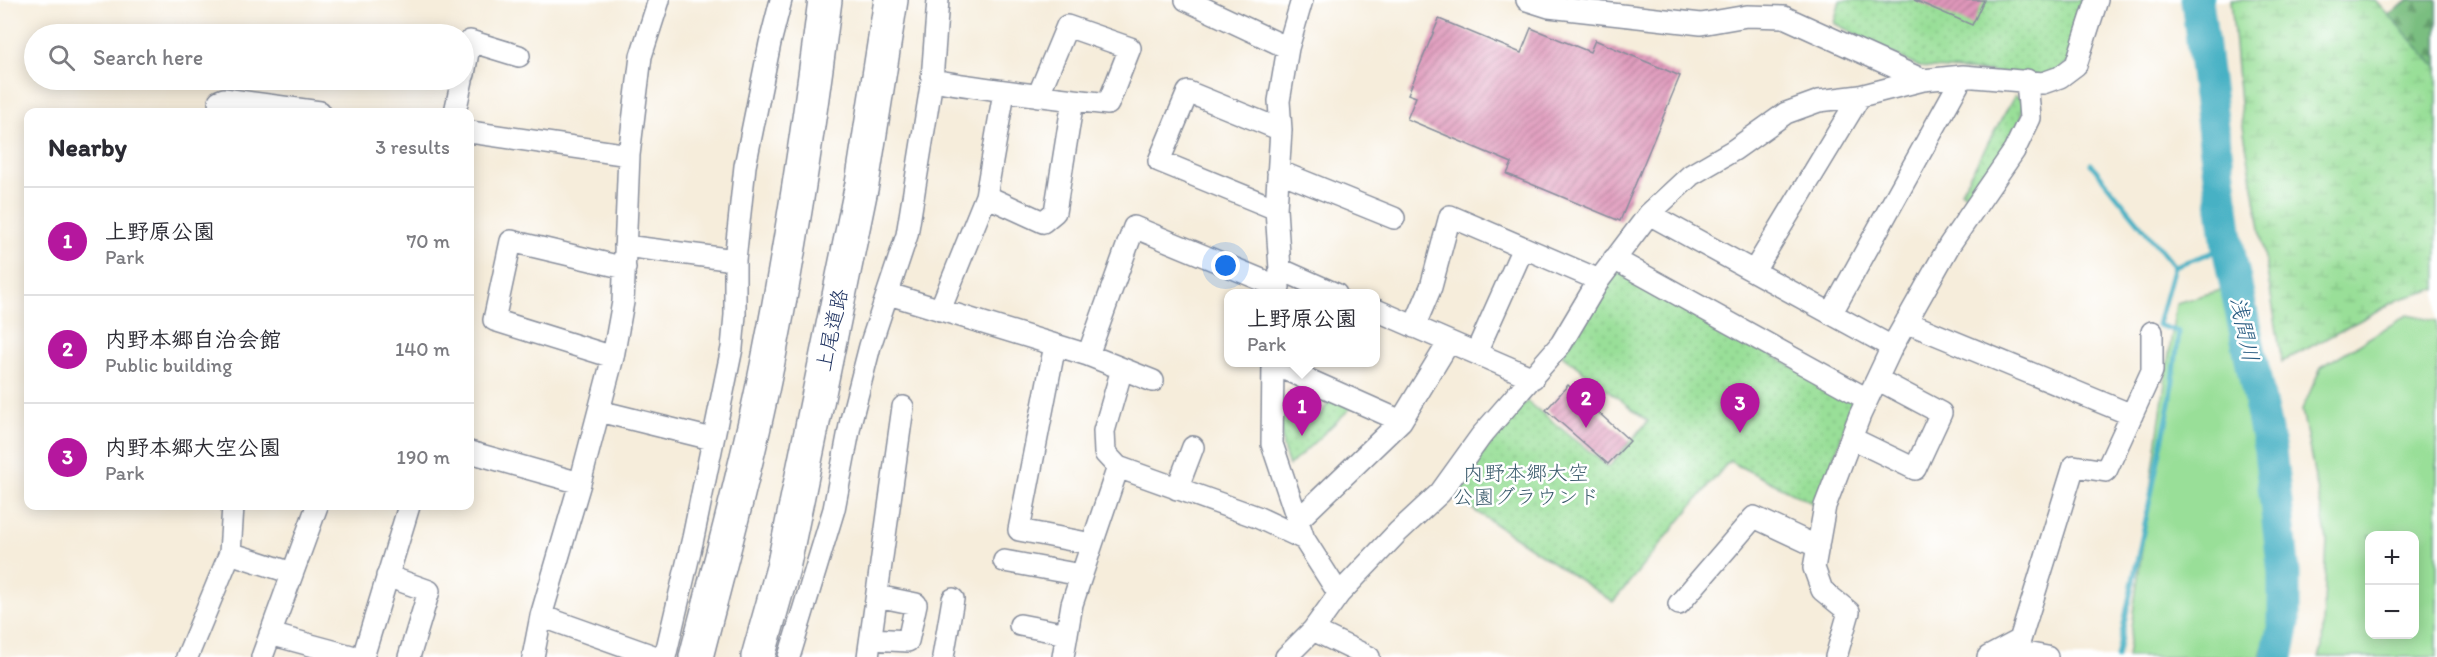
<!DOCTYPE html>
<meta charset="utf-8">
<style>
:root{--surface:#fff;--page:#f2f2f3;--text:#2b2b33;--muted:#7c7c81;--line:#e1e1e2;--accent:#b5179e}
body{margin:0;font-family:Itim,"Klee One",sans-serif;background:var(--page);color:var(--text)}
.controls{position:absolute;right:18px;bottom:18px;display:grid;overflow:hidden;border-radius:12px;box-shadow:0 3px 15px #0003}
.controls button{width:54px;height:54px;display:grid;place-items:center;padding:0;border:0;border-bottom:2px solid var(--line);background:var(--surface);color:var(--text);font:30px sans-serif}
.you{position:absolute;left:1226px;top:266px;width:21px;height:21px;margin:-15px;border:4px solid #fff;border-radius:50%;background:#1a73e8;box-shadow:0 0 0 9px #1a73e833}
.badge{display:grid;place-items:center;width:39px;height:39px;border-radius:50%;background:var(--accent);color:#fff;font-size:20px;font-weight:700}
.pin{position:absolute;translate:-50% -50px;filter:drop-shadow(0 2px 3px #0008)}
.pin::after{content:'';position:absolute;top:32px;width:21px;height:18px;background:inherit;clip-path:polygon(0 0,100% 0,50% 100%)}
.popup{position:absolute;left:1224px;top:289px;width:156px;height:78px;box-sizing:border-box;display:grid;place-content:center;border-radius:12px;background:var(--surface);filter:drop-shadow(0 2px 4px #0005);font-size:20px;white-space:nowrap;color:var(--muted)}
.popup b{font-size:22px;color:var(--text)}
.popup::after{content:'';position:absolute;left:50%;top:100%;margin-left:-12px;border:12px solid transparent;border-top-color:var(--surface)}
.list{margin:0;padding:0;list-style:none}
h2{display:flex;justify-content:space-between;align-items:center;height:78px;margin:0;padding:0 24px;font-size:26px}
h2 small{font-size:20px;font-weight:400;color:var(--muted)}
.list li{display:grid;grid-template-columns:39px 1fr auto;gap:18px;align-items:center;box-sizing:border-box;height:108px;padding:0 24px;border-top:2px solid var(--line)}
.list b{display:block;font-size:22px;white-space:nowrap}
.list p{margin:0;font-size:20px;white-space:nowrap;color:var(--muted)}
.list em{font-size:20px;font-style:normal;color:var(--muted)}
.icon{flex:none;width:33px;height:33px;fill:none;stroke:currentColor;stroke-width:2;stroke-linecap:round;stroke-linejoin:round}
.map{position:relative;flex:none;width:2437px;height:657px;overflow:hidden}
.search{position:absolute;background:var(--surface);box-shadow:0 3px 15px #0003;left:24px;top:24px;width:450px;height:66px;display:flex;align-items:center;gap:15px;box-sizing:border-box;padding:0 21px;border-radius:33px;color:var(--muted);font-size:22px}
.panel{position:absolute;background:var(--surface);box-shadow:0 3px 15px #0003;left:24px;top:108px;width:450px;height:402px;border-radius:12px}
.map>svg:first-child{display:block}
.forest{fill:url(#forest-firs);stroke:#4a766f;stroke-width:1.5}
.wetland{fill:url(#wetland-marsh);stroke:#5a877b;stroke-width:1.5}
.park{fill:url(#park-dots);stroke:#5a877b;stroke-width:1.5}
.pitch{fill:#99df98;stroke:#5a877b;stroke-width:1.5;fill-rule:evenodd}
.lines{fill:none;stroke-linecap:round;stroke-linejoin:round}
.stream{stroke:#46b1c4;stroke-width:5}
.river{stroke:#46b1c4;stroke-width:33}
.building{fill:url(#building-hatch)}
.street-casing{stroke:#888e9c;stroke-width:24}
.highway-casing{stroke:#888e9c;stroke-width:36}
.street{stroke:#fff;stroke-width:21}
.highway{stroke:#fff;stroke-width:33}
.labels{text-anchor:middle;stroke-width:5;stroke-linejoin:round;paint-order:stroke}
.street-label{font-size:21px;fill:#1b2f5e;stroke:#fff}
.park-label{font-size:21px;fill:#3a5b6c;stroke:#fff}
.water-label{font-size:22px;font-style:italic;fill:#2a5c82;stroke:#fff}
</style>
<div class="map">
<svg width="2437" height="657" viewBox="0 0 2437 657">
<defs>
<pattern id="forest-firs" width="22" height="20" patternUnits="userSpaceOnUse" patternTransform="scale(1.5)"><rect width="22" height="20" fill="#7abe80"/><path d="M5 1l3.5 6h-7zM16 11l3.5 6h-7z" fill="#639b6c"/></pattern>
<pattern id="wetland-marsh" width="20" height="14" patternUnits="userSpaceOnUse" patternTransform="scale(1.5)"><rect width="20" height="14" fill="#99df98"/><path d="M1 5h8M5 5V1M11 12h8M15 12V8" fill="none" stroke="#83c085"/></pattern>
<pattern id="park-dots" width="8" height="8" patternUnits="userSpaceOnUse" patternTransform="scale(1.5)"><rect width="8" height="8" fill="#99df98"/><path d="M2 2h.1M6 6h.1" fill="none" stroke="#83c085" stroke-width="1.8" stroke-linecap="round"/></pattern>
<pattern id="building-hatch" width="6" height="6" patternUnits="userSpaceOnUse" patternTransform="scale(1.5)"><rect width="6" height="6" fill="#df97ba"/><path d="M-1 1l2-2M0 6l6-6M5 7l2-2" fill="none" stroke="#b47c9a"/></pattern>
</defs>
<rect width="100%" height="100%" fill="#fff"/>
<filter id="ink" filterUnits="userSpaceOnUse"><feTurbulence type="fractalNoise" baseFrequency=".0167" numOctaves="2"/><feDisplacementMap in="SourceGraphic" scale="12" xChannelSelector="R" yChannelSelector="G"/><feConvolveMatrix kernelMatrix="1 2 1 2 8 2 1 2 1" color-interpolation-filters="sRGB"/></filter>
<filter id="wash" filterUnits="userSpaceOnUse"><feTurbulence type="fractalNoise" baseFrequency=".008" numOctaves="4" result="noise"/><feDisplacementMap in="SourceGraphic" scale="24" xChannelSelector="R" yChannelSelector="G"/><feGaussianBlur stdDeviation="1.35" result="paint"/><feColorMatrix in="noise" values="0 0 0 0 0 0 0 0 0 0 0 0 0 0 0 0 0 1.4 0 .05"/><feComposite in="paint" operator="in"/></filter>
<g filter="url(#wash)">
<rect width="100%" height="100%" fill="#f6eddb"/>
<path class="forest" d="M 2410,0 L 2437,0 L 2437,68 L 2387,15 Z"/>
<path class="wetland" d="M 2231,0 L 2375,0 L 2437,68 L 2437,289 L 2400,299 L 2282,362 L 2241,114 Z"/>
<path class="park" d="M 1840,0 L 2090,0 L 2071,60 L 2049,76 L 1919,67 L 1834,23 Z
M 2015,95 L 2024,101 L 2020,130 L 1973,200 L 1961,191 Z
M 1619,266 L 1853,402 L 1818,506 L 1729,461 L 1613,602 L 1454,497 L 1487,445 L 1527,401 L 1609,467 L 1648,421 L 1562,355 Z
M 1332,396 L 1353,406 L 1289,466 L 1283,448 L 1280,414 L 1305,424 L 1311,411 L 1321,415 Z"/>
<path class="pitch" d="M 2224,289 L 2268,500 L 2269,624 L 2260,657 L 2127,657 L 2176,303 Z
M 2407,315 L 2437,321 L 2437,657 L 2319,657 L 2322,647 L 2327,540 L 2302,410 L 2321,367 ZM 2370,536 L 2414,536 L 2414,634 L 2370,634 Z"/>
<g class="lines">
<path class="stream" d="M 2091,164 L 2174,266
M 2117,657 L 2170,404 L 2179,332 L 2158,325 L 2174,266 L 2228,247"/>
<path class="river" d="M 2197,0 L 2228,247 L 2270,451 L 2284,573 L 2284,623 L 2277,657"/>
</g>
<g id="blocks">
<path class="building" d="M 1914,0 L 1984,0 L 1972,25 Z
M 1439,19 L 1521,53 L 1531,28 L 1590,52 L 1595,40 L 1680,76 L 1620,221 L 1507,174 L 1512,163 L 1407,119 L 1416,97 L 1408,94 Z
M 1568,385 L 1630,441 L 1608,464 L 1546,410 Z"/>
</g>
</g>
<g filter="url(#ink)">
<use href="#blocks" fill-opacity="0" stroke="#888e9c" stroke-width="1.5"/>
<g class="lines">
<defs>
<path id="street" d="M 1186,0 L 1288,48
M 1527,0 L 1549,7 L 1701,24 L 1747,16 L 1784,17 L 1923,80
M 464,74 L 470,41 L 519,56
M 932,80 C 990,90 1049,97 1108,104 L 1130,48 L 1067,26 L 1038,96
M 220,112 L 219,101 L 224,99 L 320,112
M 455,112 L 462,80
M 470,132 L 629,155
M 1278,171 L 1394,218
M 986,196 L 1043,222 L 1055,212 L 1073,100
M 1276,209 L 1159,161 L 1188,92 L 1281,130
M 1649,214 L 1892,347
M 625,246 L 735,260
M 1614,259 L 1867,399
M 1280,269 L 1336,294
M 1754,271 L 1860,96
M 889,294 L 1088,355 L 1134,227 L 1279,287
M 1278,294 L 1280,269 L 1276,209 L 1281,130 L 1279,101 L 1288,48 L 1302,0
M 940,310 L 986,196 L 1004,92
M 1376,310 L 1533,378
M 1831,314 L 1963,76
M 1906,322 L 2132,415
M 1414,327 L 1431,287 L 1450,216 L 1599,280
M 1055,345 L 1019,530 L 1092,544 L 1072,604 L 1063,657
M 1476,353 L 1523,248
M 1088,355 L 1153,381
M 613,357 L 494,320 L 511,241 L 625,268
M 1273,362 L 1272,444 L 1304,539 L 1339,594
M 1273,364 L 1401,421
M 599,411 L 712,439
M 1851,438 L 1915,469 L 1941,413 L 1877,379
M 470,452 L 580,483
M 1118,467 L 1105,453 L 1104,431 L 1122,369
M 1177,489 L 1193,447
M 1297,521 L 1401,421 L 1449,342
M 1092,544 L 1118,467 L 1257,517 L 1304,539
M 230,553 L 292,573
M 1004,561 L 1081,575
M 387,576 L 429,591 L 409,657
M 1679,604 L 1754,517 L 1818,547
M 541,616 L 656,657
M 1020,625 L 1067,634
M 1313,630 L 1369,657
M 270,634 L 355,657
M 871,639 L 908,641 L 916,604 L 877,596
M 2003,649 L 2047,657
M 187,657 L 230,553 L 233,506
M 262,657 L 317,506
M 363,657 L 409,506
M 533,657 L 541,616 L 580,483 L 613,357 L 623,302 L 629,155 L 641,56 L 659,0
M 665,657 L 693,538 L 732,348 L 735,315 L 735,260 L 745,166 L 770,43 L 781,0
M 789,657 L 834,509 L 851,420 L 870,346 L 907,235 L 932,80 L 938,0
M 868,657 L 903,407
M 943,657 L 953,599
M 1286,657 L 1313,630 L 1339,594 L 1398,532 L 1440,493 L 1481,436 L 1561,344 L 1599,280 L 1649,214 L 1691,175 L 1734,150 L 1786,113 L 1819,101 L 1860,96 L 1923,80 L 1963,76 L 2043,83 L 2060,77 L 2076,65 L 2097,0
M 1836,657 L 1849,612 L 1822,590 L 1814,568 L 1825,506 L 1860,415 L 1892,347 L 1950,244 L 2014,151 L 2030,118 L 2027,80
M 1988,657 L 2020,640 L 2074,466 L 2106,471 L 2152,371 L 2152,332"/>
<path id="highway" d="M 696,657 C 722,556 750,454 770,351 C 793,235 810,118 825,0
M 758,657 L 783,568 L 862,184 L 891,0"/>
</defs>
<use href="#street" class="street-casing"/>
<use href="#highway" class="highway-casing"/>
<use href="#street" class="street"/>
<use href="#highway" class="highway"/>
</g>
</g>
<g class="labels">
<g class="street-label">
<text transform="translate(832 330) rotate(-78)" y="7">上尾道路</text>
</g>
<g class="park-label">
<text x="1526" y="480">内野本郷大空<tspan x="1526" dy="24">公園グラウンド</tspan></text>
</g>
<g class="water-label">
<text transform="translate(2245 329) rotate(78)" y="8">浅間川</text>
</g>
</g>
</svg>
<div class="controls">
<button>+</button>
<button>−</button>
</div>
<div class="you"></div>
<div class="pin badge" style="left:1302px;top:436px">1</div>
<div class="popup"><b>上野原公園</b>Park</div>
<div class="pin badge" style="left:1586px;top:428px">2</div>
<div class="pin badge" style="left:1740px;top:433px">3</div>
<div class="search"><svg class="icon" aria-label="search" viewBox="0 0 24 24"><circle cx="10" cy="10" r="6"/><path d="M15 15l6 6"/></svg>Search here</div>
<section class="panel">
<h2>Nearby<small>3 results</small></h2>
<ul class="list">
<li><span class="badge">1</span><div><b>上野原公園</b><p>Park</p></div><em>70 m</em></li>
<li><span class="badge">2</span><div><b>内野本郷自治会館</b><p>Public building</p></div><em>140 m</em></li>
<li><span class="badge">3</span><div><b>内野本郷大空公園</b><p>Park</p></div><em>190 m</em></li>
</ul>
</section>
</div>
